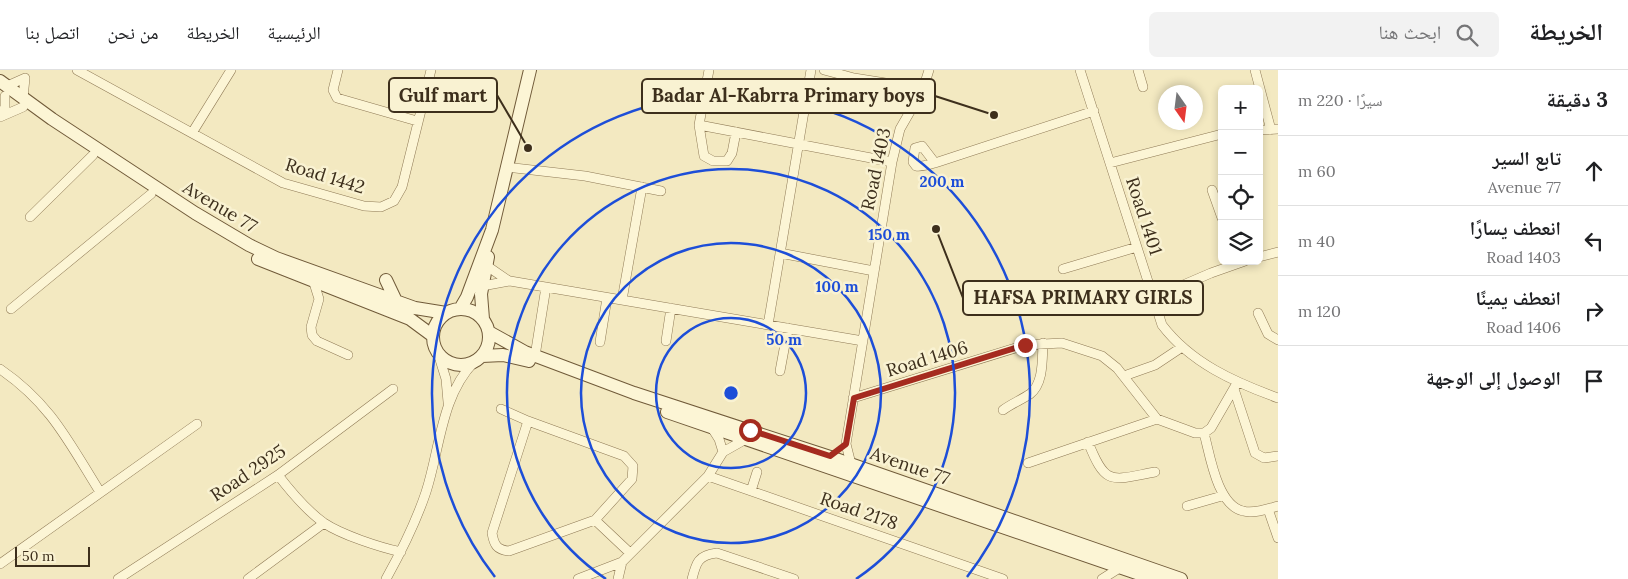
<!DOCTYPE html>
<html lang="ar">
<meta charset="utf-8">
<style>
:root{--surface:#fff;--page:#f2f2f2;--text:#202124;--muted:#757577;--line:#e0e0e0}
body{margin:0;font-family:Lora,"Noto Naskh Arabic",serif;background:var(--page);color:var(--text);direction:rtl}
.controls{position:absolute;right:15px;top:15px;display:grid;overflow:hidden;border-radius:8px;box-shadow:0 2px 8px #0003}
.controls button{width:45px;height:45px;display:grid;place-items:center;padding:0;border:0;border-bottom:1px solid var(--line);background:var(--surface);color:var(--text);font:25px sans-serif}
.compass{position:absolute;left:1158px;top:15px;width:45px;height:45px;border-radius:50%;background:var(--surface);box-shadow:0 2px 8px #0003;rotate:166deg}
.scale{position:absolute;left:15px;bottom:12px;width:75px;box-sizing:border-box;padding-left:5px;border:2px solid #3d2f1c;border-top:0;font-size:14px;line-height:18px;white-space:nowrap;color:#3d2f1c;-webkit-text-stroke:4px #f9f2d2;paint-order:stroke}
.stop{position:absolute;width:15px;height:15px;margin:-11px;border:4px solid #a52b1f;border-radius:50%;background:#fff}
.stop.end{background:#a52b1f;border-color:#fff;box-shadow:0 1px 5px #0008}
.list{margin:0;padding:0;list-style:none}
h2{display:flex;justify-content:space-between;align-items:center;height:65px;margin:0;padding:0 20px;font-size:21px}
h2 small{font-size:16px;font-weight:400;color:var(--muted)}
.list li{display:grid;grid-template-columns:32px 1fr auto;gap:15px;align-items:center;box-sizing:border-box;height:70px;padding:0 20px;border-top:1px solid var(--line)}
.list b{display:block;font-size:19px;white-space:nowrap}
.list p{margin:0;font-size:16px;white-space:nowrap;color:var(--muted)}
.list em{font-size:16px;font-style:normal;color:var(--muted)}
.icon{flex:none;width:28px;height:28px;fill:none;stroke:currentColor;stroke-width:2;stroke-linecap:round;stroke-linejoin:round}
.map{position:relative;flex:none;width:1278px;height:509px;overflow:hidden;direction:ltr}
header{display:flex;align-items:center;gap:30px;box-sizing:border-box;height:70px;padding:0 25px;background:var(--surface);border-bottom:1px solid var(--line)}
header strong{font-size:24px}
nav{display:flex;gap:28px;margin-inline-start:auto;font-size:18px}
.search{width:350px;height:45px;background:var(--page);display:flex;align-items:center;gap:12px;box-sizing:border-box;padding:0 18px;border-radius:8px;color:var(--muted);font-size:19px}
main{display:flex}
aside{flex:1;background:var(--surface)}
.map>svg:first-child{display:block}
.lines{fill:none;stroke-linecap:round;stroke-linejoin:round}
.street-casing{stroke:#8f7a56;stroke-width:10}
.secondary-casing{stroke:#705a39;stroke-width:14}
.street{stroke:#fcf5d5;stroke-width:9}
.secondary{stroke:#fcf5d5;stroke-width:12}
.route{stroke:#a52b1f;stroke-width:6}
.ring{fill:none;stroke:#1d4ed8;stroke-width:2.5}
.labels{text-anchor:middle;stroke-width:5;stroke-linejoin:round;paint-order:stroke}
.street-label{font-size:18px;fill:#3d2f1c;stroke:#f9f2d2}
.centre{fill:#1d4ed8;stroke:#f9f2d2;stroke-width:2.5}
.ring-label{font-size:15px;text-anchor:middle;font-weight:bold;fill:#1d4ed8;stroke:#f9f2d2;stroke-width:5;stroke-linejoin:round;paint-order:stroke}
.leader{fill:none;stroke:#3d2f1c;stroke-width:2}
.callout-dot{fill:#3d2f1c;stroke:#f9f2d2;stroke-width:2}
.callout{fill:#f9f2d2;stroke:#3d2f1c;stroke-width:2}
.callout-label{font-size:19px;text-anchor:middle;font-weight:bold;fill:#3d2f1c}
</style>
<header>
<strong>الخريطة</strong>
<div class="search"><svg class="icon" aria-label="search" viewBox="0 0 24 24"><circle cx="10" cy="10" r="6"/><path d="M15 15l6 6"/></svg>ابحث هنا</div>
<nav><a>الرئيسية</a><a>الخريطة</a><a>من نحن</a><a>اتصل بنا</a></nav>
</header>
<main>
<aside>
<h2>3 دقيقة<small>سيرًا · 220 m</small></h2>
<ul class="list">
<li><svg class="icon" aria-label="ahead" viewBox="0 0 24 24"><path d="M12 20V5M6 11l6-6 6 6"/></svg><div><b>تابع السير</b><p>Avenue 77</p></div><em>60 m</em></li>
<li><svg class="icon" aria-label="left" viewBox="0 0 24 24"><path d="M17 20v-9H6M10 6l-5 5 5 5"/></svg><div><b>انعطف يسارًا</b><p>Road 1403</p></div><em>40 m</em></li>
<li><svg class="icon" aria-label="right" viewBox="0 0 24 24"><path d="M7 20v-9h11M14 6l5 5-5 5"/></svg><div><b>انعطف يمينًا</b><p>Road 1406</p></div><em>120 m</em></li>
<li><svg class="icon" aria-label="arrive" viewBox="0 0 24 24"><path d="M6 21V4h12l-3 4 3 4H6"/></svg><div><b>الوصول إلى الوجهة</b></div></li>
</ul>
</aside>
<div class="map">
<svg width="1278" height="509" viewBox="0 0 1278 509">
<rect width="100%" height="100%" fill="#f3e9c1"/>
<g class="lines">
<defs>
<path id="street" d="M 77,0 L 283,113 L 364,136 L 381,137 L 394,131 L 402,117 L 431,0
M 338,0 L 333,20 L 337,28 L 417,51
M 709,0 L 699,55 L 704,86 L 713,91 L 727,91 L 732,83 L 736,62
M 824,0 L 854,8 L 923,19
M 1080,0 L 1162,255 C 1191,293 1234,312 1278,328
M 1138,0 L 1143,17
M 1255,0 L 1271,60
M 7,16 L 25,8 L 23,28
M 0,46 L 5,37 L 5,26
M 0,47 L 23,37
M 699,55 L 892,92
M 1259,60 L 1278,59
M 192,63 L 231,0
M 935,93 L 922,76 L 915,78 L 913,92 L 916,96 C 923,97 931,94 938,92 L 1094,41
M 1110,93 L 1222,64
M 506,97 L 585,106 L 661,121
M 1212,120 L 1222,148
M 30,147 L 93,85
M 780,183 L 874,201
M 1259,187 L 1278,182
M 487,196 L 509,211
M 1063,199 L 1137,177
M 314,213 L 319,229 L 311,257 L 312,265 L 317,271 L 348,285
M 482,216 L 510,211 L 863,271
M 1153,228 L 1211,203 L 1245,191
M 622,230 L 642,117
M 11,239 L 151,124
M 1258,243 L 1268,264 L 1278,270
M 768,255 L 811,0
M 666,271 L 671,238
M 600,272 L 607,228
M 437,280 L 446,309 L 448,332
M 535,286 L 546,217
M 0,299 C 51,334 68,371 100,422
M 780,301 L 788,258
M 1124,306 L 1155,295 L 1182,277
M 1234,319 L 1255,383 L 1264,388 L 1278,386
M 853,328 L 1025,275 L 1062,273 L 1102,286 L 1117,298 L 1157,349 L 1195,363 L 1204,363 L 1211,358 L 1237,313
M 501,339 L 528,351 L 624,386 L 633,396 L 632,409 L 595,450
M 1003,340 C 1011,334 1021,330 1030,324 C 1044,313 1042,289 1043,273
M 528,351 L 492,463 C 494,475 497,480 509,481 L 595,450 L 630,483
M 712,358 L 719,369 L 723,382
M 1204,363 C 1210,385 1217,435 1243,441 C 1253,444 1268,439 1278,436
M 1088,372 C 1106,417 1111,410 1155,402
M 1028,393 L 1157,349
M 851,394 L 846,374 L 892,92 L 900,59 L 923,19 L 929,0
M 278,405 C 291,422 306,440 324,453 C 342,465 379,477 401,482
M 708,406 L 1003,509
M 751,421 L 757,402
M 1187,436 L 1222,426
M 1268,439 L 1278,468
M 0,494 L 197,354
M 118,509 L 278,405 L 393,319
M 248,509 L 324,453
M 386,509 C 401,482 416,452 426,422 C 440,379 441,326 474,292
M 578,509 L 622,492 L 708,406 L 723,382 L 746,369
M 618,509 L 622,492
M 692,509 C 696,493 698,485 717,483 L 794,509
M 1102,509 L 1121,497"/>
<path id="secondary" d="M 0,11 L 52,49 L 195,143 L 249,175 L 276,188 L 415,238 L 446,243
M 258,189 L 410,249 L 433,266
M 386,210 L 396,231
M 460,239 L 467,227 L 492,160 L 530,0
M433 267a28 28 0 1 1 56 0a28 28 0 1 1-56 0Z
M 483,249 L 481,224 L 488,187
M 489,262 L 525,282 L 634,323 L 830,387 L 1181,509
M 482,286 L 503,285 L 529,291
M 667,342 L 1154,509"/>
</defs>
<use href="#street" class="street-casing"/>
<use href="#secondary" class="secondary-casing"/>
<use href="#street" class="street"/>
<use href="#secondary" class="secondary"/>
</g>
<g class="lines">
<path class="route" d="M 750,360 L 830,386 L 846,374 L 854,328 L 1025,275"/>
</g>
<g class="ring">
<circle cx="731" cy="323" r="75"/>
<circle cx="731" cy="323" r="150"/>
<path d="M606 509A224 224 0 1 1 856 509"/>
<path d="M495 507A299 299 0 1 1 967 507"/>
</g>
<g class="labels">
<g class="street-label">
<text transform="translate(876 99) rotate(-78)" y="6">Road 1403</text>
<text transform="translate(325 106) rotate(17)" y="6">Road 1442</text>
<text transform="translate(220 137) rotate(31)" y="6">Avenue 77</text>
<text transform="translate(1144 146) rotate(72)" y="6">Road 1401</text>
<text transform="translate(927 289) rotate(-17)" y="6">Road 1406</text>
<text transform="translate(910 396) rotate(19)" y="6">Avenue 77</text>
<text transform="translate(248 403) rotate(-34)" y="6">Road 2925</text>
<text transform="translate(859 441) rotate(19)" y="6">Road 2178</text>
</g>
</g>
<circle cx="731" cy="323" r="8" class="centre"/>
<g class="ring-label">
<text x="942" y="117">200 m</text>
<text x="889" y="170">150 m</text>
<text x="837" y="222">100 m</text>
<text x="784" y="275">50 m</text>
</g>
<path class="leader" d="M528 78L497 25M994 45L935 26M936 159L963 228"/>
<g class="callout-dot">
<circle cx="528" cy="78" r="5"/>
<circle cx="994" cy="45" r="5"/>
<circle cx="936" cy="159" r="5"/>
</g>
<g class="callout">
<rect x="389" y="8" width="108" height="34" rx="5"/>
<rect x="642" y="9" width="293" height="34" rx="5"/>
<rect x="963" y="211" width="240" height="34" rx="5"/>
</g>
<g class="callout-label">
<text x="443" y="32">Gulf mart</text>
<text x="788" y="32">Badar Al-Kabrra Primary boys</text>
<text x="1083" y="234">HAFSA PRIMARY GIRLS</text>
</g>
</svg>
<div class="controls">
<button>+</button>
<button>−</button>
<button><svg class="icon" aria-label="locate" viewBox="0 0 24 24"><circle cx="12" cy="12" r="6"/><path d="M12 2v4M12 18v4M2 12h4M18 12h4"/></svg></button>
<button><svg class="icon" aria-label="layers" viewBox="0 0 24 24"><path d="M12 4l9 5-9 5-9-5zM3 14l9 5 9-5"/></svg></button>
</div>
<svg class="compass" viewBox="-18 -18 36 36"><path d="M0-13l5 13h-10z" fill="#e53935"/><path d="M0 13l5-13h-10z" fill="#757577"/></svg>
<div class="scale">50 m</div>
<div class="stop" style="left:750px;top:360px"></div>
<div class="stop end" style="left:1025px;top:275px"></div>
</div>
</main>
